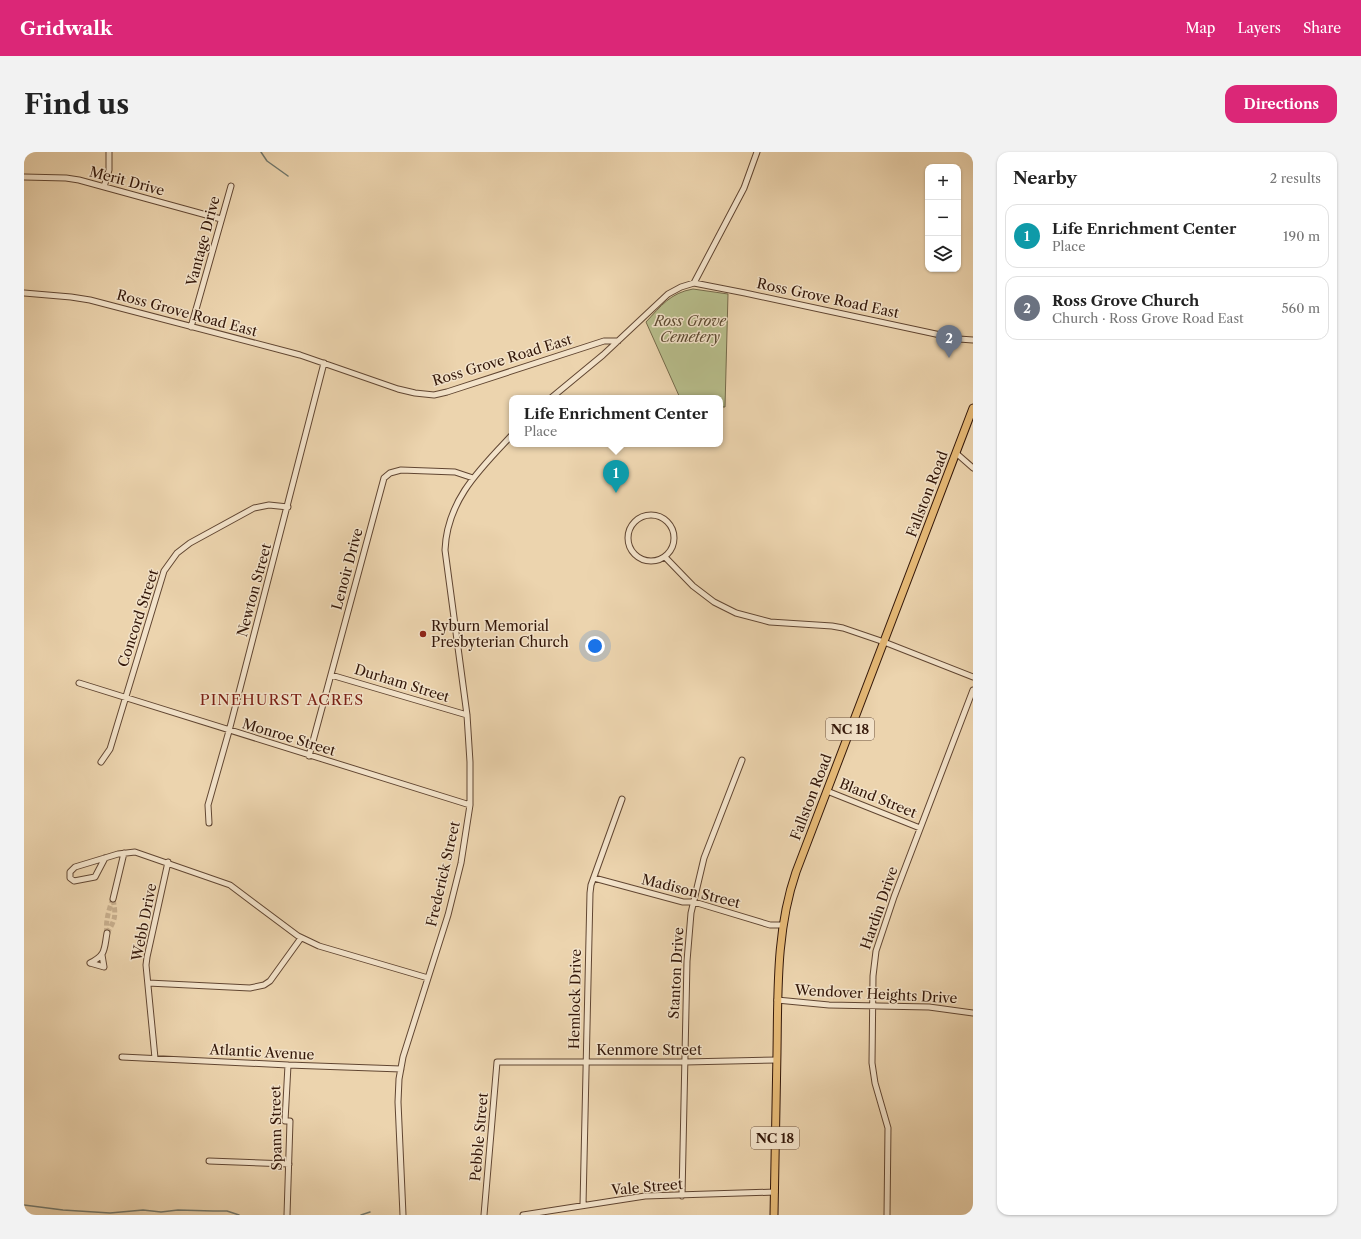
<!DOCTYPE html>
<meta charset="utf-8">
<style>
:root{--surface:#fff;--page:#f2f2f2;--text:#222;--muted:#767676;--line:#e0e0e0;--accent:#db2777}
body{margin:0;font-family:"Libre Caslon Text",serif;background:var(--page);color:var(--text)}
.controls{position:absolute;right:12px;top:12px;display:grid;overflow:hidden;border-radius:8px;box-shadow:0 1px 3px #0004}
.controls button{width:36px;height:36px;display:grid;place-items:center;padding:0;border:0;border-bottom:1px solid var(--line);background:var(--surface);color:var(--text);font:20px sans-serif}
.you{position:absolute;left:571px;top:494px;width:14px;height:14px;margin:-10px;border:3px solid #fff;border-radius:50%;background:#1a73e8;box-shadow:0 0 0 6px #1a73e833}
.badge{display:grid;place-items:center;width:26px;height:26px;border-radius:50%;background:var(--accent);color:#fff;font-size:13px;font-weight:700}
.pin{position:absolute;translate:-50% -33px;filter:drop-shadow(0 1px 2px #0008)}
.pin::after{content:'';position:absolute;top:21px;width:14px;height:12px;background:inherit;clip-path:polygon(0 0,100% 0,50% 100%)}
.popup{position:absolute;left:485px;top:243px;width:214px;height:52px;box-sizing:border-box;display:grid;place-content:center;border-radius:8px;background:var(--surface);filter:drop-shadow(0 1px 3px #0005);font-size:13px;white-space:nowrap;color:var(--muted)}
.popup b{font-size:15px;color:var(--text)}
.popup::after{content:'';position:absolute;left:50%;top:100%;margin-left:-8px;border:8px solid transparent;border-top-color:var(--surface)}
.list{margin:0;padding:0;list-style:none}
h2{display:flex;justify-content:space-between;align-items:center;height:52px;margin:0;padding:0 16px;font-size:17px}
h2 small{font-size:13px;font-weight:400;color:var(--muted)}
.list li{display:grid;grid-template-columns:26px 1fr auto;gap:12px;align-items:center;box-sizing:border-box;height:64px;margin:0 8px 8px;padding:0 8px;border:1px solid var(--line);border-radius:12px}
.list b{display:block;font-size:15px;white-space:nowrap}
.list p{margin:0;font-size:13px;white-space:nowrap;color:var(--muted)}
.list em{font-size:13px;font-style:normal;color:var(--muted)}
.icon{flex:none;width:22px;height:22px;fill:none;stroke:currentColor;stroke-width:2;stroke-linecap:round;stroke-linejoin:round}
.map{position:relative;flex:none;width:949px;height:1063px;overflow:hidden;border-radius:12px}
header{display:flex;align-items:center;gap:24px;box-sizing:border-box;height:56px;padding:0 20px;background:var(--accent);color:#fff}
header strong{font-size:19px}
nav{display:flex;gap:22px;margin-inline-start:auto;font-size:14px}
.intro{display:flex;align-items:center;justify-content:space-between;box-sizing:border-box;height:96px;padding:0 24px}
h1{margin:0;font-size:28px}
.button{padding:10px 18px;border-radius:12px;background:var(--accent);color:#fff;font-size:14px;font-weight:700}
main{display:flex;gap:24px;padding:0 24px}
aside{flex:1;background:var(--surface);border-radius:12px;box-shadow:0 1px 3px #0004}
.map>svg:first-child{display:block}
.green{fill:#b7bd8b;stroke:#756a4a}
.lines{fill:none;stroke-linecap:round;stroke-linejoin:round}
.stream{stroke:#70776d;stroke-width:1.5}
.minor-tunnel{stroke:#c7ae8d;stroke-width:5;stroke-dasharray:5 2.5;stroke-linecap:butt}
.minor-casing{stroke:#614632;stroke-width:7}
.major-casing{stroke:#331709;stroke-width:9}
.minor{stroke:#f3e3ca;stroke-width:5}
.major{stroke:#e6ba77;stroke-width:7}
.poi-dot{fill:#8f2418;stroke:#f3e3ca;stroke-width:1.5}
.labels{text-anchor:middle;stroke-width:3;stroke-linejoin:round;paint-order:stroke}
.shield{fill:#f3e3ca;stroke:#6d5443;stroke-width:1}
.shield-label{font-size:13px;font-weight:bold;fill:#331709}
.street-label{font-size:14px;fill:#331709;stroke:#f3e3ca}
.park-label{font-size:14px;font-style:italic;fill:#5b4930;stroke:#f3e3ca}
.poi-label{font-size:14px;fill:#331709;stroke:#f3e3ca;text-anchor:start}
.neighbourhood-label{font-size:15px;letter-spacing:1px;fill:#7a1f14;stroke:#f3e3ca}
</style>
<header>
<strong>Gridwalk</strong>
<nav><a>Map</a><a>Layers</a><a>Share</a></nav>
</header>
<div class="intro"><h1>Find us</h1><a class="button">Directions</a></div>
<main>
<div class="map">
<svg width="949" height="1063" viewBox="0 0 949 1063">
<rect width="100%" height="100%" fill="#ecd4ae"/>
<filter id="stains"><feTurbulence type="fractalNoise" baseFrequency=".005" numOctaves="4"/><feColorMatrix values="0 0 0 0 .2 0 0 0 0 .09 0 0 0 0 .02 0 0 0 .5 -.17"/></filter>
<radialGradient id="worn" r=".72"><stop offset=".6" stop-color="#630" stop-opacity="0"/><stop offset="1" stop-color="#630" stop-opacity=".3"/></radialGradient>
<path class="green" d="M 669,137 L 704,142 L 701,255 L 696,255 L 696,246 L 656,246 L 622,170 C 637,154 646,141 669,137 Z"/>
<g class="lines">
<path class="stream" d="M 237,0 L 243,9 L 264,24
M 0,1053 L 39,1058 L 86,1061 L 119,1058 L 137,1060 L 154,1058 L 189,1059 L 203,1059 L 215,1063
M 337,1063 L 346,1060"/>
<path class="minor-tunnel" d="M 83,781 C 92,767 92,763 89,747
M 83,781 C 81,771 85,756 89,747"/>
<defs>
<path id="minor" d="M 0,25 L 42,26 L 55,28 L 197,67
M 80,35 L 85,18 L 85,0
M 670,131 L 720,36 L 733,0
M 0,141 L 47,145 L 66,148 L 276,203 L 374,237 L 391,241 L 410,243 L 423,240 L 580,189 L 594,189
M 167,175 L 207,34
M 527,246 L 579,203 L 644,142 L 657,135 L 670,131 L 721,141 L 935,187 L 949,188
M 932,301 L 949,316
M604 386a23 23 0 1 1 46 0a23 23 0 1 1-46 0Z
M 641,405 L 669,434 L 690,450 L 712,461 L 746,470 L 808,474 L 819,476 L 860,490 L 949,525
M 307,523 L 443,563
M 55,531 L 446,653
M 285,604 L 360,326 L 366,321 L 377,318 L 431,320 L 449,326
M 77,610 L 86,597 L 140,419 L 153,401 L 166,391 L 230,356 L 245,353 L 264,355
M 803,639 L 896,676
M 185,671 L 184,653 L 205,579 L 300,211
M 81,706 L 71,725 L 50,729 L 46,726 L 46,720 L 51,715 L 94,702 L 111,700 L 206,733 L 274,784 L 295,794 L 404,826
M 570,726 L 659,750 L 670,750 L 746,773 L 758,773
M 89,747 L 100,701
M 66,811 C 82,803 80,798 83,781
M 66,811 L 80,815 L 78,803
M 124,831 L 226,836 L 240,833 L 246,829 L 277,786
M 753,848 L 805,853 L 905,855 L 949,861
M 98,905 L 264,913 L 377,917
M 131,906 L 122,813 L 123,805 L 144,710
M 185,1009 L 265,1012
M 658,1044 L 663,809 L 667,761 L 680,706 L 718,608
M 559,1053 L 566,741 L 567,733 L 598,647
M 263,1063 L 266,969 L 261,969 L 264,913
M 379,1063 L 374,950 L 375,927 L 379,905 L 424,763 L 437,711 L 446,653 L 446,610 L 443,563 L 421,398 C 423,348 456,317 488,283
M 460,1063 L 473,910 L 661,910 L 753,908
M 499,1063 L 621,1044 L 751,1040
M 863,1063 L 864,976 L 851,931 L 848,911 L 849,824 L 852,799 L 870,745 L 949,538"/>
<path id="major" d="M 750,1063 C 751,1009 752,954 753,900 C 754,839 752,778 772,720 L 949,256"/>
</defs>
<use href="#minor" class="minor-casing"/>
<use href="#major" class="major-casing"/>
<use href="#minor" class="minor"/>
<use href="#major" class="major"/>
</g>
<circle class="poi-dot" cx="399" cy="482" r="4"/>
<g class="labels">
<g class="shield">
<rect x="802" y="566" width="48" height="22" rx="3"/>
<rect x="727" y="975" width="48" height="22" rx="3"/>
</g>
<g class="shield-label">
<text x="826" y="582">NC 18</text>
<text x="751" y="991">NC 18</text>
</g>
<g class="street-label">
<text transform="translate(103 29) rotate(15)" y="5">Merit Drive</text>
<text transform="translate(179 89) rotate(-75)" y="5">Vantage Drive</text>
<text transform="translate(804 146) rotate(12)" y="5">Ross Grove Road East</text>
<text transform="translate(163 161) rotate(15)" y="5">Ross Grove Road East</text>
<text transform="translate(478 208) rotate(-17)" y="5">Ross Grove Road East</text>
<text transform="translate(903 342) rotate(-69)" y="5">Fallston Road</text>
<text transform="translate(323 417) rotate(-75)" y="5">Lenoir Drive</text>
<text transform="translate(230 438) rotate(-75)" y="5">Newton Street</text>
<text transform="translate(114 466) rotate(-72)" y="5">Concord Street</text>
<text transform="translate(378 531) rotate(17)" y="5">Durham Street</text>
<text transform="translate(265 585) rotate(17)" y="5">Monroe Street</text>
<text transform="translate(787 645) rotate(-69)" y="5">Fallston Road</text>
<text transform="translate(854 646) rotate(22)" y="5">Bland Street</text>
<text transform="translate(419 722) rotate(-77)" y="5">Frederick Street</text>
<text transform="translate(667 739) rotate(14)" y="5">Madison Street</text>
<text transform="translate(855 756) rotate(-71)" y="5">Hardin Drive</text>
<text transform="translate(120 770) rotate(-79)" y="5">Webb Drive</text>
<text transform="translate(652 821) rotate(-87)" y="5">Stanton Drive</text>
<text transform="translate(852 842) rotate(3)" y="5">Wendover Heights Drive</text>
<text transform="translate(551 847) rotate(-89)" y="5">Hemlock Drive</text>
<text x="625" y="903">Kenmore Street</text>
<text transform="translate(238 900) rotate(3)" y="5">Atlantic Avenue</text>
<text transform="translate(252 976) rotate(-91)" y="5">Spann Street</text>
<text transform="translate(455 985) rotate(-85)" y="5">Pebble Street</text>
<text transform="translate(623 1035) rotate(-5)" y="5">Vale Street</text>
</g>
<g class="park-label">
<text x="666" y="174">Ross Grove<tspan x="666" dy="16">Cemetery</tspan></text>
</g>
<g class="poi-label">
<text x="407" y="479">Ryburn Memorial<tspan x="407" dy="16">Presbyterian Church</tspan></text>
</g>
<g class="neighbourhood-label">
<text x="258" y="553">PINEHURST ACRES</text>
</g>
</g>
<rect width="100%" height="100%" filter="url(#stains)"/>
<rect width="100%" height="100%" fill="url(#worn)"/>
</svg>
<div class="controls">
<button>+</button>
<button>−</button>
<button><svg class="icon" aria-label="layers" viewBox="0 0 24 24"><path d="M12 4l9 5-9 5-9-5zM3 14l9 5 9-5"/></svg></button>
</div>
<div class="you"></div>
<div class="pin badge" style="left:592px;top:341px;background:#0f9aa8">1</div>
<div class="popup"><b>Life Enrichment Center</b>Place</div>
<div class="pin badge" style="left:925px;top:206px;background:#6b7280">2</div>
</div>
<aside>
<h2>Nearby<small>2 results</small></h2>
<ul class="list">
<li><span class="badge" style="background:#0f9aa8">1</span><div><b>Life Enrichment Center</b><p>Place</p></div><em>190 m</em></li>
<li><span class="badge" style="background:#6b7280">2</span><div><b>Ross Grove Church</b><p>Church · Ross Grove Road East</p></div><em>560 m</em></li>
</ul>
</aside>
</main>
